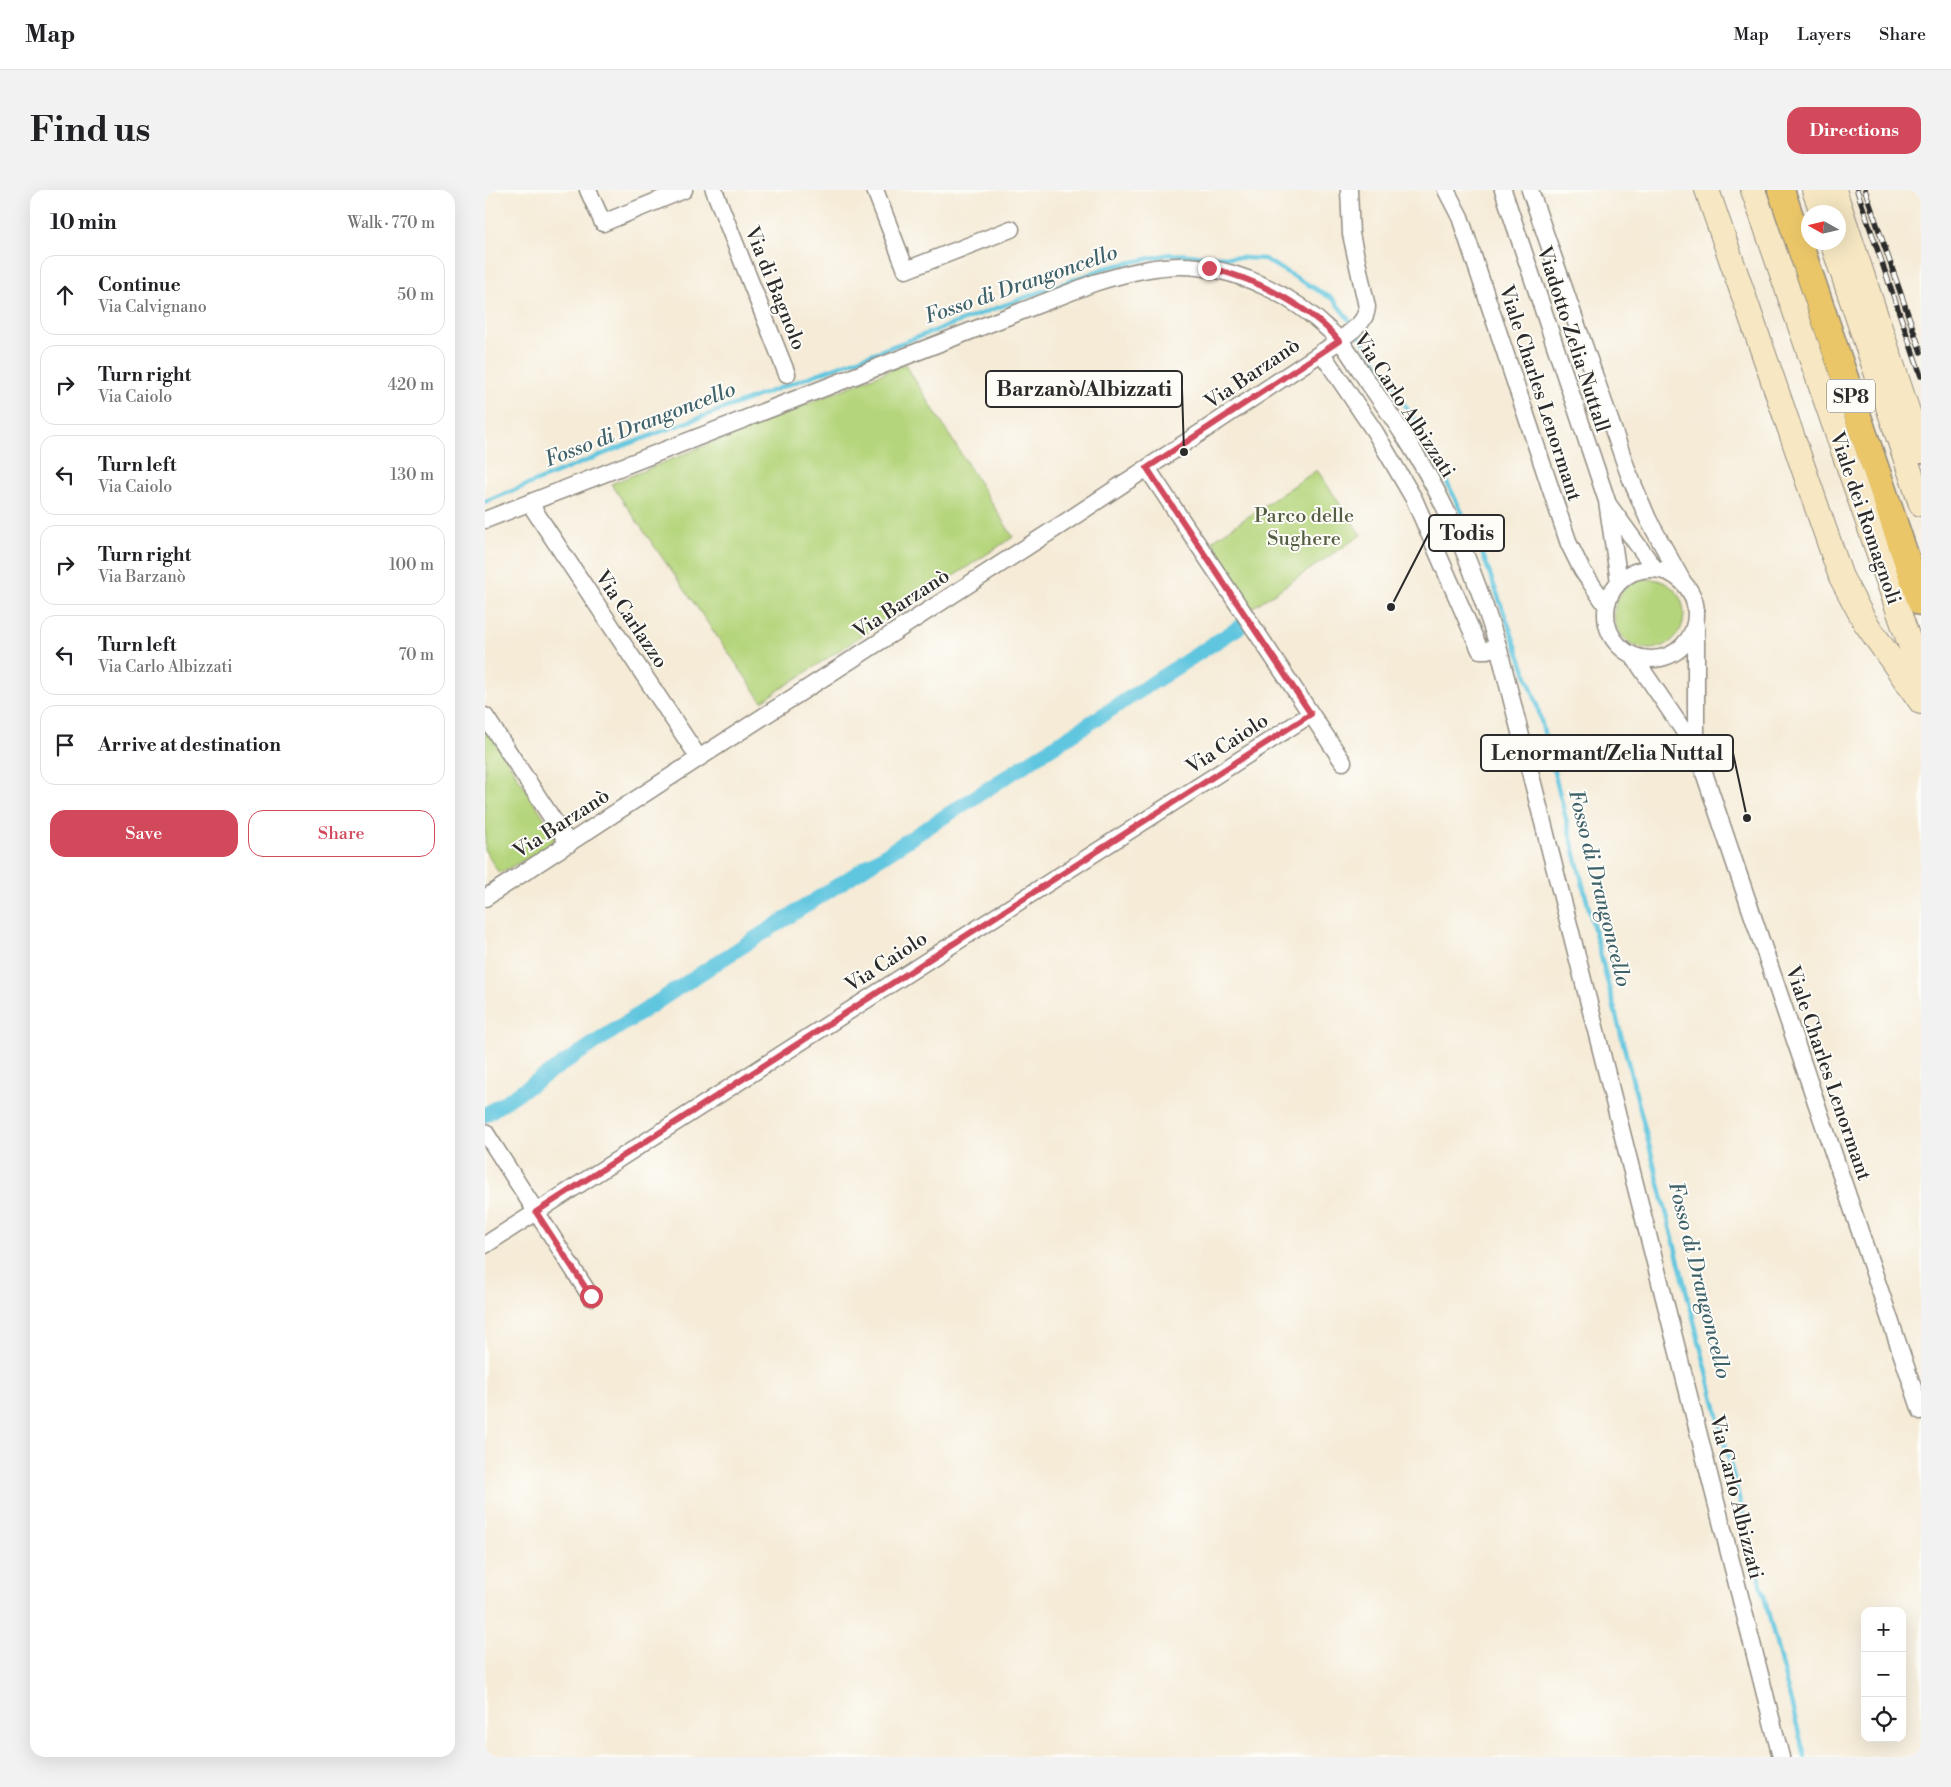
<!DOCTYPE html>
<meta charset="utf-8">
<style>
:root{--surface:#fff;--page:#f2f2f2;--text:#202124;--muted:#757577;--line:#e0e0e0;--accent:#d1495b}
body{margin:0;font-family:"Libre Bodoni",serif;background:var(--page);color:var(--text)}
.controls{position:absolute;right:15px;bottom:15px;display:grid;overflow:hidden;border-radius:10px;box-shadow:0 5px 20px #0002}
.controls button{width:45px;height:45px;display:grid;place-items:center;padding:0;border:0;border-bottom:1px solid var(--line);background:var(--surface);color:var(--text);font:25px sans-serif}
.compass{position:absolute;left:1316px;top:15px;width:45px;height:45px;border-radius:50%;background:var(--surface);box-shadow:0 5px 20px #0002;rotate:278deg}
.stop{position:absolute;width:15px;height:15px;margin:-11px;border:4px solid #d1495b;border-radius:50%;background:#fff}
.stop.end{background:#d1495b;border-color:#fff;box-shadow:0 1px 5px #0008}
.list{margin:0;padding:0;list-style:none}
h2{display:flex;justify-content:space-between;align-items:center;height:65px;margin:0;padding:0 20px;font-size:21px}
h2 small{font-size:16px;font-weight:400;color:var(--muted)}
.list li{display:grid;grid-template-columns:32px 1fr auto;gap:15px;align-items:center;box-sizing:border-box;height:80px;margin:0 10px 10px;padding:0 10px;border:1px solid var(--line);border-radius:15px}
.list b{display:block;font-size:19px;white-space:nowrap}
.list p{margin:0;font-size:16px;white-space:nowrap;color:var(--muted)}
.list em{font-size:16px;font-style:normal;color:var(--muted)}
.actions{display:flex;gap:10px;padding:15px 20px}
.actions a{flex:1;padding:11px 0;border:1px solid var(--accent);border-radius:15px;text-align:center;font-size:18px;color:var(--accent)}
.actions .main{background:var(--accent);color:#fff}
.icon{flex:none;width:28px;height:28px;fill:none;stroke:currentColor;stroke-width:2;stroke-linecap:round;stroke-linejoin:round}
.map{position:relative;flex:none;width:1436px;height:1567px;overflow:hidden;border-radius:15px}
header{display:flex;align-items:center;gap:30px;box-sizing:border-box;height:70px;padding:0 25px;background:var(--surface);border-bottom:1px solid var(--line)}
header strong{font-size:24px}
nav{display:flex;gap:28px;margin-inline-start:auto;font-size:18px}
.intro{display:flex;align-items:center;justify-content:space-between;box-sizing:border-box;height:120px;padding:0 30px}
h1{margin:0;font-size:35px}
.button{padding:12px 22px;border-radius:15px;background:var(--accent);color:#fff;font-size:18px;font-weight:700}
main{display:flex;gap:30px;padding:0 30px}
aside{flex:1;background:var(--surface);border-radius:15px;box-shadow:0 5px 20px #0002}
.map>svg:first-child{display:block}
.green{fill:#b5d57c;stroke:#708054}
.lines{fill:none;stroke-linecap:round;stroke-linejoin:round}
.stream{stroke:#61c6df;stroke-width:4.5}
.canal{stroke:#61c6df;stroke-width:15}
.minor-casing{stroke:#908b81;stroke-width:19}
.secondary-casing{stroke:#908b81;stroke-width:26}
.primary-casing{stroke:#908b81;stroke-width:29}
.minor{stroke:#fff;stroke-width:16}
.secondary{stroke:#f7e8c3;stroke-width:24}
.primary{stroke:#eac669;stroke-width:26}
.rail-casing{stroke:#2b2b2b;stroke-width:5.5}
.rail{stroke:#fdfcf7;stroke-width:4;stroke-dasharray:11;stroke-linecap:butt}
.route{stroke:#d1495b;stroke-width:6}
.labels{text-anchor:middle;stroke-width:4;stroke-linejoin:round;paint-order:stroke}
.shield{fill:#fdfcf7;stroke:#6a6a68;stroke-width:1}
.shield-label{font-size:19px;font-weight:bold;fill:#2b2b2b}
.street-label{font-size:20px;fill:#2b2b2b;stroke:#fdfcf7}
.park-label{font-size:20px;fill:#545e43;stroke:#fdfcf7}
.water-label{font-size:21px;font-style:italic;fill:#3e616a;stroke:#fdfcf7}
.leader{fill:none;stroke:#2b2b2b;stroke-width:2}
.callout-dot{fill:#2b2b2b;stroke:#fdfcf7;stroke-width:2}
.callout{fill:#fdfcf7;stroke:#2b2b2b;stroke-width:2}
.callout-label{font-size:21px;text-anchor:middle;font-weight:bold;fill:#2b2b2b}
</style>
<header>
<strong>Map</strong>
<nav><a>Map</a><a>Layers</a><a>Share</a></nav>
</header>
<div class="intro"><h1>Find us</h1><a class="button">Directions</a></div>
<main>
<aside>
<h2>10 min<small>Walk · 770 m</small></h2>
<ul class="list">
<li><svg class="icon" aria-label="ahead" viewBox="0 0 24 24"><path d="M12 20V5M6 11l6-6 6 6"/></svg><div><b>Continue</b><p>Via Calvignano</p></div><em>50 m</em></li>
<li><svg class="icon" aria-label="right" viewBox="0 0 24 24"><path d="M7 20v-9h11M14 6l5 5-5 5"/></svg><div><b>Turn right</b><p>Via Caiolo</p></div><em>420 m</em></li>
<li><svg class="icon" aria-label="left" viewBox="0 0 24 24"><path d="M17 20v-9H6M10 6l-5 5 5 5"/></svg><div><b>Turn left</b><p>Via Caiolo</p></div><em>130 m</em></li>
<li><svg class="icon" aria-label="right" viewBox="0 0 24 24"><path d="M7 20v-9h11M14 6l5 5-5 5"/></svg><div><b>Turn right</b><p>Via Barzanò</p></div><em>100 m</em></li>
<li><svg class="icon" aria-label="left" viewBox="0 0 24 24"><path d="M17 20v-9H6M10 6l-5 5 5 5"/></svg><div><b>Turn left</b><p>Via Carlo Albizzati</p></div><em>70 m</em></li>
<li><svg class="icon" aria-label="arrive" viewBox="0 0 24 24"><path d="M6 21V4h12l-3 4 3 4H6"/></svg><div><b>Arrive at destination</b></div></li>
</ul>
<div class="actions"><a class="main">Save</a><a>Share</a></div>
</aside>
<div class="map">
<svg width="1436" height="1567" viewBox="0 0 1436 1567">
<rect width="100%" height="100%" fill="#fdfcf7"/>
<filter id="ink" filterUnits="userSpaceOnUse"><feTurbulence type="fractalNoise" baseFrequency=".02" numOctaves="2"/><feDisplacementMap in="SourceGraphic" scale="10" xChannelSelector="R" yChannelSelector="G"/><feConvolveMatrix kernelMatrix="1 2 1 2 8 2 1 2 1" color-interpolation-filters="sRGB"/></filter>
<filter id="wash" filterUnits="userSpaceOnUse"><feTurbulence type="fractalNoise" baseFrequency=".0096" numOctaves="4" result="noise"/><feDisplacementMap in="SourceGraphic" scale="20" xChannelSelector="R" yChannelSelector="G"/><feGaussianBlur stdDeviation="1.12" result="paint"/><feColorMatrix in="noise" values="0 0 0 0 0 0 0 0 0 0 0 0 0 0 0 0 0 1.4 0 .05"/><feComposite in="paint" operator="in"/></filter>
<g filter="url(#wash)">
<rect width="100%" height="100%" fill="#f5ebd7"/>
<path class="green" d="M 420,174 L 528,347 L 277,511 L 126,294 Z
M 832,280 L 876,345 L 767,418 L 727,351 Z
M1129 424a35 35 0 1 1 70 0a35 35 0 1 1-70 0Z
M 0,536 L 71,646 L 67,656 L 14,683 L 0,661 Z"/>
<g class="lines">
<path class="stream" d="M 872,142 L 936,240 L 998,365 L 1051,511 L 1320,1567
M 0,312 L 143,254 L 620,78 L 685,64 L 779,69 L 848,109 L 868,135"/>
<path class="canal" d="M 0,925 L 230,774 L 756,436"/>
</g>
</g>
<g filter="url(#ink)">
<g class="lines">
<defs>
<path id="minor" d="M 103,0 L 118,33 L 199,0
M 229,0 L 302,184
M 390,0 L 421,80 L 526,39
M 961,0 L 975,27 L 1084,354 L 1097,380 L 1121,415
M 1018,0 L 1122,311 L 1134,392
M 1045,0 L 1143,282 L 1163,329 L 1198,392
M 836,162 L 890,242 L 929,309 L 995,460 L 1002,460 L 1013,456
M 662,278 L 858,572
M 45,314 L 214,568
M 1123,314 L 1170,379
M 0,330 L 609,93 C 642,83 677,73 713,77 C 761,82 809,107 844,140 C 861,154 872,177 885,195 C 912,234 939,274 960,318 C 981,362 998,409 1013,456 L 1296,1567
M1121 424a45 45 0 1 1 90 0a45 45 0 1 1-90 0Z
M 1211,436 L 1211,559
M 1148,466 L 1211,559 L 1436,1221
M 0,526 L 84,654
M 0,708 L 214,568 L 582,331 L 854,151 C 865,141 881,134 882,117 L 866,44 L 864,0
M 0,942 L 106,1107
M 0,1055 L 826,524"/>
<path id="secondary" d="M 1222,0 L 1356,387 L 1380,432 L 1436,512
M 1268,0 L 1436,486
M 1329,0 L 1337,22
M 1349,0 L 1436,261
M 1347,52 L 1436,314"/>
<path id="primary" d="M 1296,0 L 1436,412"/>
</defs>
<use href="#minor" class="minor-casing"/>
<use href="#secondary" class="secondary-casing"/>
<use href="#primary" class="primary-casing"/>
<use href="#minor" class="minor"/>
<use href="#secondary" class="secondary"/>
<use href="#primary" class="primary"/>
<defs>
<path id="rail" d="M 1372,0 L 1436,186
M 1380,0 L 1436,162"/>
</defs>
<use href="#rail" class="rail-casing"/>
<use href="#rail" class="rail"/>
</g>
</g>
<g class="lines" filter="url(#ink)">
<path class="route" d="M 106,1106 L 51,1022 L 826,524 L 662,278 L 854,151 C 845,139 834,131 822,122 C 792,101 760,86 724,78"/>
</g>
<g class="labels">
<rect class="shield" x="1342" y="189.5" width="48" height="33" rx="4"/>
<g class="shield-label">
<text x="1366" y="213">SP8</text>
</g>
<g class="street-label">
<text transform="translate(291 98) rotate(68)" y="7">Via di Bagnolo</text>
<text transform="translate(1089 149) rotate(72)" y="7">Viadotto Zelia Nuttall</text>
<text transform="translate(767 183) rotate(-34)" y="7">Via Barzanò</text>
<text transform="translate(1056 203) rotate(72)" y="7">Viale Charles Lenormant</text>
<text transform="translate(920 215) rotate(57)" y="7">Via Carlo Albizzati</text>
<text transform="translate(1381 328) rotate(71)" y="7">Viale dei Romagnoli</text>
<text transform="translate(416 413) rotate(-33)" y="7">Via Barzanò</text>
<text transform="translate(147 429) rotate(56)" y="7">Via Carlazzo</text>
<text transform="translate(742 553) rotate(-33)" y="7">Via Caiolo</text>
<text transform="translate(76 633) rotate(-33)" y="7">Via Barzanò</text>
<text transform="translate(401 771) rotate(-33)" y="7">Via Caiolo</text>
<text transform="translate(1344 883) rotate(71)" y="7">Viale Charles Lenormant</text>
<text transform="translate(1252 1307) rotate(76)" y="7">Via Carlo Albizzati</text>
</g>
<g class="park-label">
<text x="819" y="332">Parco delle<tspan x="819" dy="23">Sughere</tspan></text>
</g>
<g class="water-label">
<text transform="translate(536 94) rotate(-19)" y="7">Fosso di Drangoncello</text>
<text transform="translate(155 234) rotate(-21)" y="7">Fosso di Drangoncello</text>
<text transform="translate(1115 698) rotate(76)" y="7">Fosso di Drangoncello</text>
<text transform="translate(1215 1090) rotate(76)" y="7">Fosso di Drangoncello</text>
</g>
</g>
<path class="leader" d="M699 262L697 199M906 417L944 343M1262 628L1248 563"/>
<g class="callout-dot">
<circle cx="699" cy="262" r="5"/>
<circle cx="906" cy="417" r="5"/>
<circle cx="1262" cy="628" r="5"/>
</g>
<g class="callout">
<rect x="501" y="181" width="196" height="36" rx="5"/>
<rect x="944" y="325" width="75" height="36" rx="5"/>
<rect x="996" y="545" width="252" height="36" rx="5"/>
</g>
<g class="callout-label">
<text x="599" y="206">Barzanò/Albizzati</text>
<text x="982" y="350">Todis</text>
<text x="1122" y="570">Lenormant/Zelia Nuttal</text>
</g>
</svg>
<div class="controls">
<button>+</button>
<button>−</button>
<button><svg class="icon" aria-label="locate" viewBox="0 0 24 24"><circle cx="12" cy="12" r="6"/><path d="M12 2v4M12 18v4M2 12h4M18 12h4"/></svg></button>
</div>
<svg class="compass" viewBox="-18 -18 36 36"><path d="M0-13l5 13h-10z" fill="#e53935"/><path d="M0 13l5-13h-10z" fill="#757577"/></svg>
<div class="stop" style="left:106px;top:1106px"></div>
<div class="stop end" style="left:724px;top:78px"></div>
</div>
</main>
